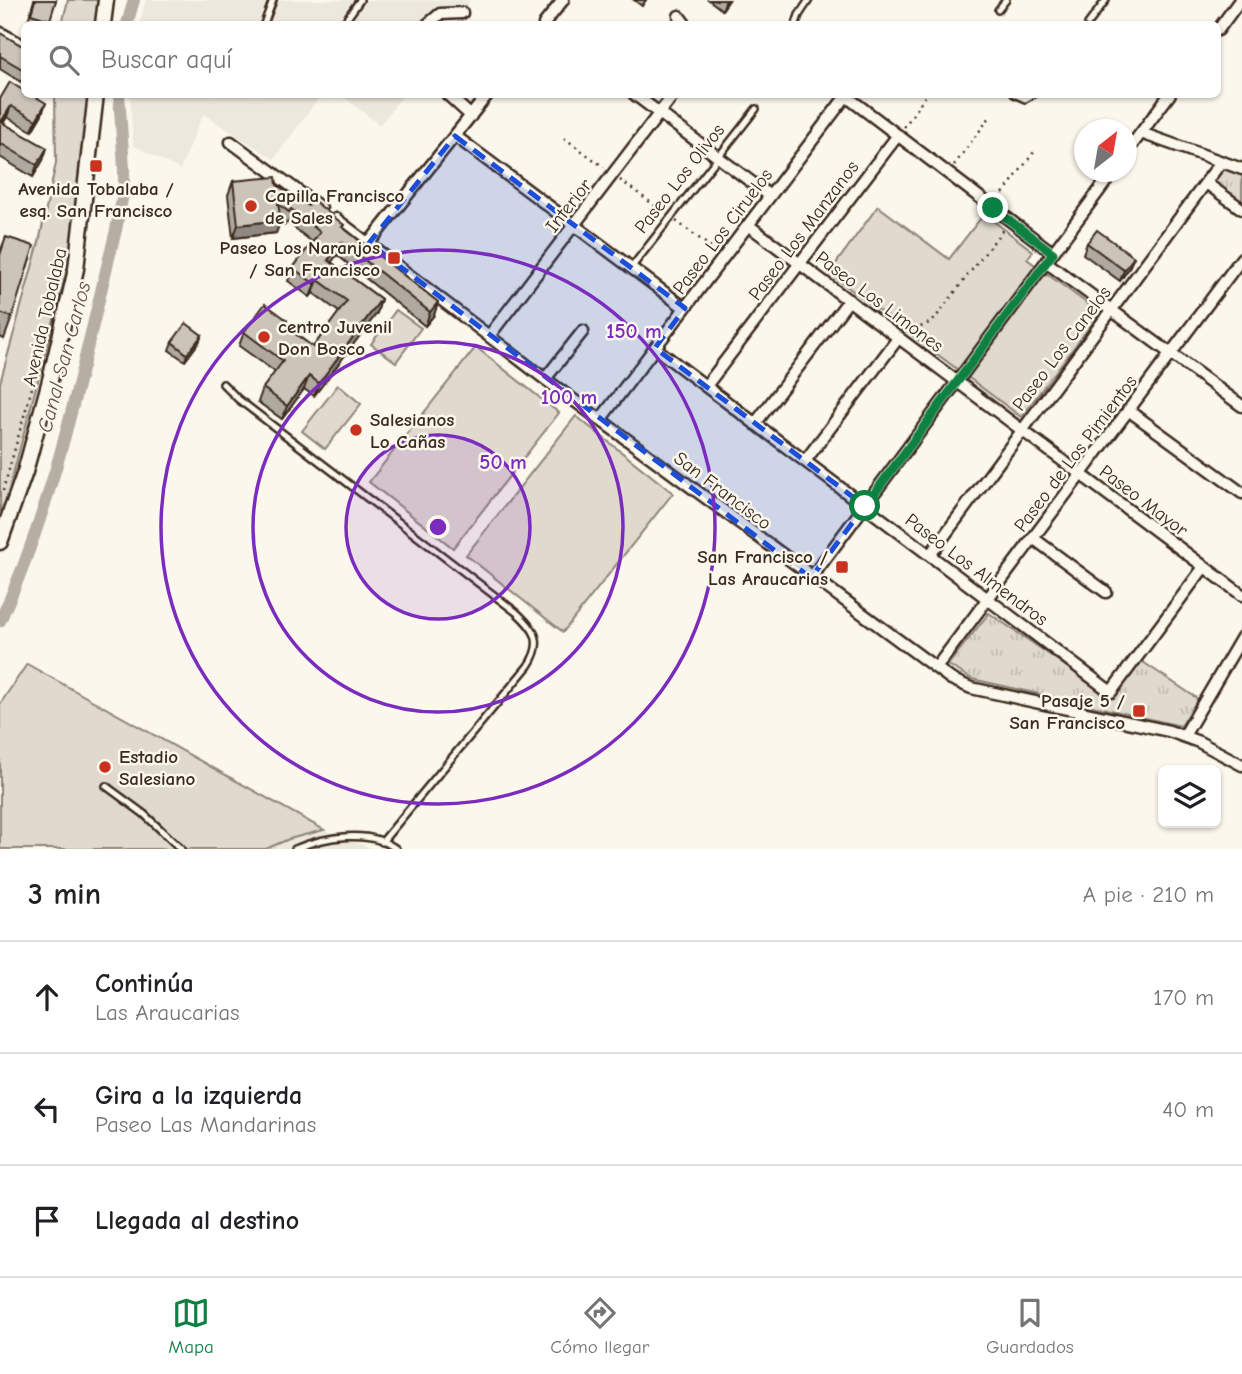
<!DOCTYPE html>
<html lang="es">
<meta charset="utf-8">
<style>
:root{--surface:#fff;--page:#f2f2f2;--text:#202124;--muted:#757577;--line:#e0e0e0;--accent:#0b8043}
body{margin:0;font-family:"Comic Neue",sans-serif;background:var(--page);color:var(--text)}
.controls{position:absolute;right:21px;bottom:21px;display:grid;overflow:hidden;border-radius:10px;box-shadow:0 2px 5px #0004}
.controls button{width:63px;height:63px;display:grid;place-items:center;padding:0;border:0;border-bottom:2px solid var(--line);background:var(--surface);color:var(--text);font:35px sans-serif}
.compass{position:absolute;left:1074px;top:119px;width:63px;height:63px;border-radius:50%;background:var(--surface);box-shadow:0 2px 5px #0004;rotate:31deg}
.stop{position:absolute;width:21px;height:21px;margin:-16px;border:5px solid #0b8043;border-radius:50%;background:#fff}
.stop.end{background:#0b8043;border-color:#fff;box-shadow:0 2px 7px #0008}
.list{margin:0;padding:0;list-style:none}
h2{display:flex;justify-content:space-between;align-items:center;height:91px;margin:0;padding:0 28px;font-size:30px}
h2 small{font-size:23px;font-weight:400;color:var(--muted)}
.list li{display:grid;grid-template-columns:46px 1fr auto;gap:21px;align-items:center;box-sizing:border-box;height:112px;padding:0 28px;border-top:2px solid var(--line)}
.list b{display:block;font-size:26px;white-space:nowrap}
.list p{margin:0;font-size:23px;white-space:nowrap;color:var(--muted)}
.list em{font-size:23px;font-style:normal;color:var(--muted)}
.icon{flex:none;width:38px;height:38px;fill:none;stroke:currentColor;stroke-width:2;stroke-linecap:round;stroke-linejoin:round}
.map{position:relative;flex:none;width:1242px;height:849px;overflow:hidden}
.search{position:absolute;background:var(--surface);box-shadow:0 2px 5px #0004;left:21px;right:21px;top:21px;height:77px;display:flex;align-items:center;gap:18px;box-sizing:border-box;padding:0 24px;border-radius:10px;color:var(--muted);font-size:26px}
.sheet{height:427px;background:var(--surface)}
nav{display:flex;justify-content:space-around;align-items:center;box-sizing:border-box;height:98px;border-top:2px solid var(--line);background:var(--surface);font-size:19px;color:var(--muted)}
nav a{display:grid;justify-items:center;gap:4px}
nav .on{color:var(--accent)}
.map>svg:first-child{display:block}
.built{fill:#ede8dd}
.grass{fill:url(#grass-tufts);stroke:#8d8276;stroke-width:2}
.green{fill:#dfd9ce;stroke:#8d8276;stroke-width:2}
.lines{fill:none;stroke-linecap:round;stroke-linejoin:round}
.canal{stroke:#b6aea2;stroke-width:12}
.service-casing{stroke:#3b2a1e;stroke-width:10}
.minor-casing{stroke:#3b2a1e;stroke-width:15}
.secondary-casing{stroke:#3b2a1e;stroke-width:19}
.path{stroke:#3b2a1e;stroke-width:2.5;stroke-dasharray:2 5;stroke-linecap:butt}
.service{stroke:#fbf7ec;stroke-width:5}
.minor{stroke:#fbf7ec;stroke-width:10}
.secondary{stroke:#fbf7ec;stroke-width:14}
.wall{fill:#afa99f;stroke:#3b2a1e;stroke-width:2}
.shaded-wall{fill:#8f8982;stroke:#3b2a1e;stroke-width:2}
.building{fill:#ccc4b9;stroke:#3b2a1e;stroke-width:2}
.route{stroke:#0b8043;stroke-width:9}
.marked{fill:#1d4ed8;fill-opacity:0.2;stroke:#1d4ed8;stroke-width:5;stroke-dasharray:14 9;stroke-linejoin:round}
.ring{fill:none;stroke:#7b2cbf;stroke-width:3.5}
.poi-dot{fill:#c8321e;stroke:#fbf7ec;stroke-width:2.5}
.labels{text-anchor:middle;stroke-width:5;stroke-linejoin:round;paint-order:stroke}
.street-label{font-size:19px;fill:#3b2a1e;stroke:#fbf7ec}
.poi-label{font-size:19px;font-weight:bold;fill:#3b2a1e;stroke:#fbf7ec;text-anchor:start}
.water-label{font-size:21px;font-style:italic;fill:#605246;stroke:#fbf7ec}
.centre{fill:#7b2cbf;stroke:#fbf7ec;stroke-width:3.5}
.ring-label{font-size:21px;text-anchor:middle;font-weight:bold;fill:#7b2cbf;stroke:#fbf7ec;stroke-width:5;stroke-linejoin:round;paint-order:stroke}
</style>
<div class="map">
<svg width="1242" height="849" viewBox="0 0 1242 849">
<defs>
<pattern id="grass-tufts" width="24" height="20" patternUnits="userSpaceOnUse" patternTransform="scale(1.75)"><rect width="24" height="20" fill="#dfd9ce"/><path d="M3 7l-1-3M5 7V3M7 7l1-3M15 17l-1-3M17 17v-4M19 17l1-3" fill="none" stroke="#c0bab0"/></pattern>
</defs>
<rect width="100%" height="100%" fill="#fbf7ec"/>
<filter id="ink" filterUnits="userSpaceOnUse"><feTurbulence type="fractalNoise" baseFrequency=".0143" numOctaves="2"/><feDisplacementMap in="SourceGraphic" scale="14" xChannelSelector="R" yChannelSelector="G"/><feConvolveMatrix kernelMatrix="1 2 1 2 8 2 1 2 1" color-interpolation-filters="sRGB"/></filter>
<g filter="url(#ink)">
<path class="built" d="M 146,0 L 470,0 L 454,24 L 139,24 Z
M 130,95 L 130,94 L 321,95 L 274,159 L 203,114 L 180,170 L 133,145 Z
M 341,95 L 403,95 L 380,125 Z
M 324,830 L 373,849 L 266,849 L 289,839 Z"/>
<path class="grass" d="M 1221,168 L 1242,175 L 1242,205 L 1210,182 Z
M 989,613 L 1112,698 L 1140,660 L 1198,699 L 1181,726 L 972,679 L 948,665 Z"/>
<path class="green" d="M 68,0 L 99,0 L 97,24 L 62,24 Z
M 55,95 L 89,95 L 69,263 L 7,497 L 0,512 L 0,383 L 39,242 L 56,163 Z
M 878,206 L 949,259 L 984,214 L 1033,251 L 1027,259 L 1100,313 L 1021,417 L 829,273 Z
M 396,310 L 421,328 L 396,362 L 371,344 Z
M 476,347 L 559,413 L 453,548 L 369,482 Z
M 338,385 L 361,404 L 325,449 L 302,431 Z
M 576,416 L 673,493 L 563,632 L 466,555 Z
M 27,664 L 324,830 L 289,839 L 266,849 L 0,849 L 0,704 Z"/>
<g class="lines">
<path class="canal" d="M 127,24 L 134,0
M 0,621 C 57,498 83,361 116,230 L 124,189 L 124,168 L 119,94"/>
<defs>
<path id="service" d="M 998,10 L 1006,0
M 264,24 L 273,0
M 343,24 L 360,0
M 796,24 L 799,15 L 809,0
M 1088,24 L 1106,0
M 0,30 L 24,43
M 1014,94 L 1025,99 L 1034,94
M 631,268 L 756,109
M 223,384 L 238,399 L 516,612 C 536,630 544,642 528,666 L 382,842
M 106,786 L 144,814 L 181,849
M 295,849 C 323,837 370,828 396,849"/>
<path id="minor" d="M 679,16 L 685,24
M 428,24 L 440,14 L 462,13
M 544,24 L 563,0
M 1218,30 L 1240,0
M 447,94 L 471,116
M 634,94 L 770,196
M 1141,133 L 1242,169
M 455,136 L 685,308
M 231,142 L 321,208
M 1126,153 L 1170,94
M 1206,183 L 1242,209
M 336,219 L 545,379 L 951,679 L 971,688 L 1169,731 L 1199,742 L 1242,765
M 748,225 L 1242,595
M 369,243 L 488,94
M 1046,262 L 1242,406
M 489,336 L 674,94
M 655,348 L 1111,692 L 1204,567
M 545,379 L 583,331
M 706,386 L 898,135
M 1128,410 L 1242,493
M 600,420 L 846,96 L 1053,253
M 755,424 L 849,300
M 805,461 L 899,337
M 1033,538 L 1106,592
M 930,555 L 1221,162
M 811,578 L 1113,172
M 936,668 L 1242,258
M 1184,736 L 1242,637"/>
<path id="secondary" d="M 103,24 L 106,0
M 0,542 L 25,472 L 50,380 L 76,269 L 96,94"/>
</defs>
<use href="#service" class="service-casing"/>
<use href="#minor" class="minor-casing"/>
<use href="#secondary" class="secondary-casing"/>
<path class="path" d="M 904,127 L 927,94
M 564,138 L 604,167
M 954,165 L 990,117
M 620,180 L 665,213
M 999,199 L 1034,152
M 676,221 L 716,251
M 908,333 L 933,321 L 1004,228
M 3,491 L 42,352"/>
<use href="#service" class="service"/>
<use href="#minor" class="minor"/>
<use href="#secondary" class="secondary"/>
</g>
<path class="wall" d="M 34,0 L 56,0 L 48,24 L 27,24 Z
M 634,0 L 646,0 L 642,6 Z
M 709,0 L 729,0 L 722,10 Z
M 0,33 L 24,47 L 24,76 L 21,82 L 0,69 Z
M 0,99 L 42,114 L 32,131 L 7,117 L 3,123 L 47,148 L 43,160 L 33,177 L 0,157 Z
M 233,181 L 277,185 L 308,206 L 344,225 L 343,227 L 438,302 L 434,315 L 425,326 L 337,255 L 331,262 L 381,299 L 377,313 L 314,396 L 304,389 L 282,419 L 258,402 L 263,388 L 275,372 L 239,346 L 244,332 L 286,327 L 313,347 L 339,312 L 313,293 L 310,297 L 288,281 L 293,268 L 312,242 L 287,222 L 285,225 L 280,222 L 276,233 L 233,238 L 228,195 Z
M 6,237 L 12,317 L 4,339 L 0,337 L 0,252 Z
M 1087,243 L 1129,268 L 1120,281 L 1083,254 Z
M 202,335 L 199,342 L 185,361 L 169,350 L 172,342 Z"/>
<path class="shaded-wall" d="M 726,0 L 729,0 L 722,10 Z
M 46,103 L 42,114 L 32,131 L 36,120 Z
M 11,106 L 7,117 L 0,128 L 0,125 Z
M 47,148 L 43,160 L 33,177 L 37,165 Z
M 281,220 L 276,233 L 233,238 L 238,225 Z
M 342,242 L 337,255 L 323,273 L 328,260 Z
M 1134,257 L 1129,268 L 1120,281 L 1124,270 Z
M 318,280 L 313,293 L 310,297 L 315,284 Z
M 381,299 L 377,313 L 314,396 L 319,383 Z
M 438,302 L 434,315 L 425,326 L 430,312 Z
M 202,335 L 199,342 L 185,361 L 187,354 Z
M 309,376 L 304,389 L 282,419 L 287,406 Z"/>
<path class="building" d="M 35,0 L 56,0 L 50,20 L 31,14 Z
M 0,33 L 24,47 L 24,70 L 0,56 Z
M 10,82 L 24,91 L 24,94 L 31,94 L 46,103 L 36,120 L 11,106 L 1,122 L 47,148 L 37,165 L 0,143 L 0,99 Z
M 276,177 L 277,185 L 308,206 L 313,200 L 344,225 L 342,227 L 438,302 L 430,312 L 342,242 L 328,260 L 381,299 L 319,383 L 309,376 L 287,406 L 263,388 L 283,361 L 244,332 L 265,304 L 287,320 L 286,327 L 313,347 L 347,301 L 318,280 L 315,284 L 293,268 L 320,232 L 291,209 L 289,212 L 278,204 L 281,220 L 238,225 L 233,181 Z
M 1097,230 L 1134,257 L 1124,270 L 1087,243 Z
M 6,237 L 34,246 L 12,317 L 0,313 L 0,255 Z
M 186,323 L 202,335 L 187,354 L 172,342 Z"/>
</g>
<g class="lines" filter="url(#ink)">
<path class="route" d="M 865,506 L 1053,253 L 993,208"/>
</g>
<path class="marked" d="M 455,136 L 685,308 L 655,348 L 865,506 L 811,578 L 369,243 Z"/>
<circle cx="438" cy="527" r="92" fill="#7b2cbf" fill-opacity=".12"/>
<g class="ring">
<circle cx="438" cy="527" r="92"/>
<circle cx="438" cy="527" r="185"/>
<circle cx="438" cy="527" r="277"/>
</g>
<g class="poi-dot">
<rect x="89" y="159" width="14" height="14" rx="3.5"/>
<circle cx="251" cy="206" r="7"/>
<rect x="387" y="251" width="14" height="14" rx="3.5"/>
<circle cx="264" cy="337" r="7"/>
<circle cx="356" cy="430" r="7"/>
<rect x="835" y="560" width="14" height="14" rx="3.5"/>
<rect x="1132" y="704" width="14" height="14" rx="3.5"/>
<circle cx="105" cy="767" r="7"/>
</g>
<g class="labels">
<g class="street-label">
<text transform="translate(679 178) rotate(-52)" y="7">Paseo Los Olivos</text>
<text transform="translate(568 205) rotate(-52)" y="7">Interior</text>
<text transform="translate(803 230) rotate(-53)" y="7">Paseo Los Manzanos</text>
<text transform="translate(722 231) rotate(-53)" y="7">Paseo Los Ciruelos</text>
<text transform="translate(880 301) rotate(37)" y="7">Paseo Los Limones</text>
<text transform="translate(44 317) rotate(-77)" y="7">Avenida Tobalaba</text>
<text transform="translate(1061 348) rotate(-53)" y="7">Paseo Los Canelos</text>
<text transform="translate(1075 453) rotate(-53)" y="7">Paseo de Los Pimientos</text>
<text transform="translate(723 490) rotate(37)" y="7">San Francisco</text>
<text transform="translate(1144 500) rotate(37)" y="7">Paseo Mayor</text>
<text transform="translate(977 569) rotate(37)" y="7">Paseo Los Almendros</text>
</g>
<g class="poi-label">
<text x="96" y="195" text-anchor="middle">Avenida Tobalaba /<tspan x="96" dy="22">esq. San Francisco</tspan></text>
<text x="265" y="202">Capilla Francisco<tspan x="265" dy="22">de Sales</tspan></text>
<text x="380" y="254" text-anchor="end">Paseo Los Naranjos<tspan x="380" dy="22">/ San Francisco</tspan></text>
<text x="278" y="333">centro Juvenil<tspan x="278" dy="22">Don Bosco</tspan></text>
<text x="370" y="426">Salesianos<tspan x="370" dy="22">Lo Cañas</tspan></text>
<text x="828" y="563" text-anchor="end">San Francisco /<tspan x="828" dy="22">Las Araucarias</tspan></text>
<text x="1125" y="707" text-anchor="end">Pasaje 5 /<tspan x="1125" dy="22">San Francisco</tspan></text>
<text x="119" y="763">Estadio<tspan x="119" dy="22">Salesiano</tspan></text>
</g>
<g class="water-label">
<text transform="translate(64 357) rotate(-75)" y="7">Canal San Carlos</text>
</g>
</g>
<circle cx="438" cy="527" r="10" class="centre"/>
<g class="ring-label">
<text x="634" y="338">150 m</text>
<text x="569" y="404">100 m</text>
<text x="503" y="469">50 m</text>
</g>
</svg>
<div class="controls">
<button><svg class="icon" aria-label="layers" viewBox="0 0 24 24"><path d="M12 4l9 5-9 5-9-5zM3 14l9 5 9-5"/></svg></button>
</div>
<svg class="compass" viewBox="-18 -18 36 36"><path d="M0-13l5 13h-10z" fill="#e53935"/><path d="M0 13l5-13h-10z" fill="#757577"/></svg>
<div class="stop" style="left:865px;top:506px"></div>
<div class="stop end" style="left:993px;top:208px"></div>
<div class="search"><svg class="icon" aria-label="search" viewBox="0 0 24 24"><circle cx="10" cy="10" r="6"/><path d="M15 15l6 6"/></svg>Buscar aquí</div>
</div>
<section class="sheet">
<h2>3 min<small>A pie · 210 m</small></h2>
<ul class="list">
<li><svg class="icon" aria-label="ahead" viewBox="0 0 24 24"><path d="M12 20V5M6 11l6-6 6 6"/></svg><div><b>Continúa</b><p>Las Araucarias</p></div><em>170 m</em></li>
<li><svg class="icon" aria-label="left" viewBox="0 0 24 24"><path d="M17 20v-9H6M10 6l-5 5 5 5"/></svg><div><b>Gira a la izquierda</b><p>Paseo Las Mandarinas</p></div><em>40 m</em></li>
<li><svg class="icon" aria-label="arrive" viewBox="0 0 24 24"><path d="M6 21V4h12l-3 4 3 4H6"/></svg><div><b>Llegada al destino</b></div></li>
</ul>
</section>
<nav>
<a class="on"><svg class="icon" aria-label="map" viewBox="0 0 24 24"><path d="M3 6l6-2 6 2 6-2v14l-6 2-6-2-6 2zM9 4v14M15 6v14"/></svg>Mapa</a>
<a><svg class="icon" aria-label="directions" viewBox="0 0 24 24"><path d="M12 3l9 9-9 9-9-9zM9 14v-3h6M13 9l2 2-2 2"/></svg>Cómo llegar</a>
<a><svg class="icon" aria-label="saved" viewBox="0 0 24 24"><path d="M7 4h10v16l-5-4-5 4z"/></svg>Guardados</a>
</nav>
